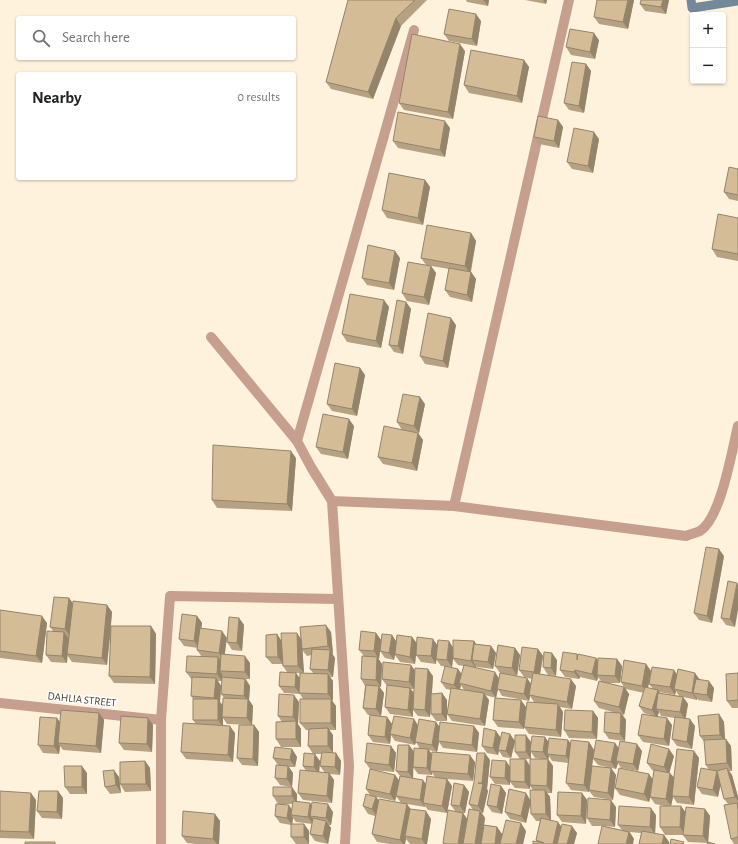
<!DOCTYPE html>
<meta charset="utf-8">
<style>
:root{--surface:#fff;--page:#f2f2f2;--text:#202124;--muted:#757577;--line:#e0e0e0}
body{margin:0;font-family:"Alegreya Sans",sans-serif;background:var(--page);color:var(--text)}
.controls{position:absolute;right:12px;top:12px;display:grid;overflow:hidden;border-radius:4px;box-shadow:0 1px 3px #0004}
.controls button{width:36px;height:36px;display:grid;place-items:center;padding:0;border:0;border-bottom:1px solid var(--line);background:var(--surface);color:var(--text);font:20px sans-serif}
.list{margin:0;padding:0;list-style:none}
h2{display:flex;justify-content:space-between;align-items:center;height:52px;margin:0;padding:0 16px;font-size:17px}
h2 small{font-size:13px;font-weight:400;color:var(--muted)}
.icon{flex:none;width:22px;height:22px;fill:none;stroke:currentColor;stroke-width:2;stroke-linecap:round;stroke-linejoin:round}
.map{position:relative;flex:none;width:738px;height:844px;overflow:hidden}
.search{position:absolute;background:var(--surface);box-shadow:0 1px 3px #0004;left:16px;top:16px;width:280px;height:44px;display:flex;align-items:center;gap:10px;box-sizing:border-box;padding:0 14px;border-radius:4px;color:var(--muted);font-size:15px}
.panel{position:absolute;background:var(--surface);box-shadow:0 1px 3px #0004;left:16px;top:72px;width:280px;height:108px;border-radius:4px}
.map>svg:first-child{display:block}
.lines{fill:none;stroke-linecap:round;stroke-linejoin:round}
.stream{stroke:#74889b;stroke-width:9}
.minor{stroke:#c69f8f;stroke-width:10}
.wall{fill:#b6a282;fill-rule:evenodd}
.shaded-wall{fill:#94846a}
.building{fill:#d4bc97;stroke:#94846a}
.labels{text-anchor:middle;stroke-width:3;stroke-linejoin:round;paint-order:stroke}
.street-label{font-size:11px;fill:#413b31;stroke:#fff}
</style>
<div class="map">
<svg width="738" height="844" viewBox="0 0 738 844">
<rect width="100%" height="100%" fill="#fff2dd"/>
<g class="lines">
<path class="stream" d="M 691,0 L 692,8 L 738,1"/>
<path class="minor" d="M 211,337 L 297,441 L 311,467 L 332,501 L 349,766 L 345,844
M 297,441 L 414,30
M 332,501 L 454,506 L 686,536 C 690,534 696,533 700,531 C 721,518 732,450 738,426
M 454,506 L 569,0
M 0,703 L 161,720
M 161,844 L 161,720 L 170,596 L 338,599"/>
</g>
<path class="wall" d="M 348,0 L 427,0 L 401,26 L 373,99 L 331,89 L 326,82 Z
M 466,0 L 489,0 L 488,6 L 467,2 Z
M 525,0 L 547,0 L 546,4 Z
M 597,0 L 634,0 L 628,29 L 599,24 L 594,17 Z
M 669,0 L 666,14 L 645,11 L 640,4 Z
M 481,21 L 477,46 L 449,41 L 444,34 Z
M 599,40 L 595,59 L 571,55 L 566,47 Z
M 465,51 L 453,119 L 404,110 L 399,103 Z
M 524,60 L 529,67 L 522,103 L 469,93 L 464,85 Z
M 586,64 L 591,71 L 584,113 L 569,110 L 564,103 Z
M 558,120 L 563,127 L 559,148 L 539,144 L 534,137 Z
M 450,128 L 445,157 L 398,148 L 393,141 Z
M 599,139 L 593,173 L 572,169 L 567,162 Z
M 738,169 L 738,201 L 729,199 L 724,192 Z
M 425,180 L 430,187 L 423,225 L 387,218 L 382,210 Z
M 738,218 L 738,261 L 717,257 L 712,249 Z
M 471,233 L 476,241 L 471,272 L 476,279 L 472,302 L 450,297 L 445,290 L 449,269 L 426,265 L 421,258 Z
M 400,258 L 394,290 L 367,285 L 362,278 Z
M 431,266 L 436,273 L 429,305 L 407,301 L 402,293 Z
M 406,302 L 411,309 L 403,354 L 394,352 L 389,345 Z
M 389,307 L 381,348 L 347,342 L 342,334 Z
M 456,325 L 448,368 L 425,364 L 420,356 Z
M 360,368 L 365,375 L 357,416 L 332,411 L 327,404 Z
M 425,404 L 419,433 L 402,430 L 397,422 Z
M 354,426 L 348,459 L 321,454 L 316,447 Z
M 418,433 L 423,440 L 417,471 L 383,464 L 378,457 Z
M 296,458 L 292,511 L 217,508 L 212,500 Z
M 724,556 L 712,623 L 699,620 L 694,613 Z
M 728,581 L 735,627 L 726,625 L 721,618 Z
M 69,598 L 73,603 L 107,605 L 112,612 L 111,626 L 151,626 L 156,634 L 155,684 L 114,683 L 109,676 L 111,629 L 107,665 L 72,662 L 67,655 L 67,663 L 51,662 L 46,655 L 53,631 L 50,627 Z
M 0,610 L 47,623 L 42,663 L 0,658 Z
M 197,616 L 202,623 L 201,628 L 225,654 L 250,663 L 250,679 L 246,679 L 250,686 L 249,700 L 253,706 L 252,725 L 227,724 L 223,718 L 223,725 L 235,733 L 233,762 L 186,759 L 181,752 L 196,724 L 193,720 L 193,699 L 191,696 L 192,680 L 186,672 L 202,657 L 197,650 L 198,648 L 184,646 L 179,639 ZM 218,681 L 222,681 L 221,694 L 224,698 L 223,706 L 220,702 L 221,686 Z
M 239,618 L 244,625 L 242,651 L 232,650 L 227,642 Z
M 331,632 L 333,654 L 332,654 L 335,658 L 333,677 L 330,677 L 333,681 L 332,701 L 336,706 L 336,730 L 329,730 L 333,735 L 333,753 L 336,753 L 341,761 L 340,775 L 330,774 L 334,780 L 332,803 L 303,800 L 298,793 L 306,771 L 303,766 L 313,754 L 308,746 L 308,730 L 306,730 L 300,723 L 303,699 L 300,694 L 284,693 L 279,686 L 287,672 L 283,666 L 282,664 L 272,664 L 266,657 L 277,634 L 281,640 L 301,639 ZM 302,650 L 307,656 L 312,655 L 310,669 L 313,673 L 304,673 ZM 295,673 L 300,673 L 300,678 ZM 313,754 L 321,754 L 320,766 L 325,773 L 319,772 L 320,761 Z
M 376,633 L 381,640 L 392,635 L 396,641 L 412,637 L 417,643 L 453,647 L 474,641 L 476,644 L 491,646 L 496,653 L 493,669 L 477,667 L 476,666 L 476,668 L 499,678 L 500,673 L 495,666 L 515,648 L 520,655 L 517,676 L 506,674 L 531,684 L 532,679 L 524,677 L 519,670 L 538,649 L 543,656 L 540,674 L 576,686 L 572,709 L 560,707 L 563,712 L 561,737 L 529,734 L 524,727 L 524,729 L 498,727 L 493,720 L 526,707 L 524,725 L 534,702 L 530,696 L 529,701 L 502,696 L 498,689 L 496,698 L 485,695 L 489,700 L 485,726 L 452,721 L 447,714 L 451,690 L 446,689 L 441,682 L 458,669 L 462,675 L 464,666 L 458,665 L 453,659 L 452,667 L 441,666 L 436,659 L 436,664 L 421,662 L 416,655 L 415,664 L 400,662 L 395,655 L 394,660 L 385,658 L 380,651 L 379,659 L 378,658 L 382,664 L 381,687 L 379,687 L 384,693 L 381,716 L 387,717 L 392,724 L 414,719 L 418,726 L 436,722 L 439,727 L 474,726 L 479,733 L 477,752 L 443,748 L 439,742 L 437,752 L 429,750 L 432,754 L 475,762 L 473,781 L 447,779 L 452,786 L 447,813 L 428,810 L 425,806 L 425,807 L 401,803 L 396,796 L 395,801 L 377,797 L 378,800 L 407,804 L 410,809 L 431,819 L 427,844 L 410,844 L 406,839 L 405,844 L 390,844 L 377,842 L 372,834 L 375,816 L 368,814 L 363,806 L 370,795 L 366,789 L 370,769 L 365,762 L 391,746 L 396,753 L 394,772 L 373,770 L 395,775 L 399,780 L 400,776 L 396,771 L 409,745 L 414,752 L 420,749 L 416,742 L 415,745 L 395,741 L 391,735 L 390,744 L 373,742 L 368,735 L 370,715 L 368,715 L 363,708 L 365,686 L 361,679 L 364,656 L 359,650 ZM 461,685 L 464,690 L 460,690 ZM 413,767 L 418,774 L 432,775 L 432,773 L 435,777 L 426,784 L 413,778 Z
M 577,654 L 578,655 L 596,658 L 598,660 L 617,659 L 622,666 L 620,683 L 606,683 L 624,687 L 621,682 L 646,664 L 651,671 L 648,688 L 653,689 L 649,684 L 677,675 L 700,679 L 714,688 L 712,702 L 698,700 L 697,698 L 697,700 L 683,697 L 688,704 L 686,718 L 695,726 L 692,749 L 677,746 L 672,739 L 675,718 L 661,716 L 659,712 L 657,717 L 672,725 L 669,746 L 643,742 L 638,735 L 651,715 L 644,713 L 639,706 L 644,693 L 626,689 L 629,694 L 624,715 L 622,714 L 626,720 L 625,741 L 609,739 L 604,732 L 616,713 L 599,708 L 594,701 L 601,681 L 598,677 L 597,681 L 580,677 L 579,679 L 565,677 L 560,670 ZM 676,691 L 679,696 L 660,693 L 659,692 L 675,695 Z
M 557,660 L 556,676 L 548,675 L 543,667 Z
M 411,665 L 415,671 L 433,676 L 432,694 L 442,693 L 447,700 L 447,721 L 436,721 L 431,714 L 431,701 L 430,717 L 418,716 L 413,710 L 413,717 L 390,714 L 385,707 L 387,686 L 382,679 ZM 411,689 L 414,689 L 414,693 Z
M 738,673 L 738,708 L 732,708 L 727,701 Z
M 299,702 L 298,724 L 301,729 L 301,747 L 281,747 L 276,739 L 282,722 L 278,716 Z
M 593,711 L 598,718 L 597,739 L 569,738 L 564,730 Z
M 99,713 L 104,720 L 101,753 L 63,750 L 60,746 L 59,754 L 43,753 L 38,745 L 60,722 Z
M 719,714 L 724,722 L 725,739 L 731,746 L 732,771 L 729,771 L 732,775 L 738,797 L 738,844 L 734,844 L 731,839 L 728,804 L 724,799 L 720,785 L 718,797 L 702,794 L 697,787 L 709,770 L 706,765 L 705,743 L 700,736 Z
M 148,718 L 153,725 L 152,752 L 124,750 L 119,743 Z
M 254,725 L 259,732 L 258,766 L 242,765 L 237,758 Z
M 501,737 L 515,740 L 531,742 L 531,744 L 545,737 L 548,742 L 568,740 L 571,744 L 589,742 L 594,750 L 615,743 L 618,748 L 642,751 L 638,771 L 621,768 L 618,763 L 616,769 L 598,765 L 593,759 L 592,766 L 611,768 L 616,775 L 613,800 L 594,797 L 589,791 L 589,792 L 571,790 L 566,783 L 568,763 L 552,761 L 549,756 L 548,760 L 548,759 L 553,766 L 552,793 L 547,793 L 550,797 L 551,820 L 561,827 L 577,833 L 574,844 L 533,844 L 537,842 L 536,840 L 540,821 L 536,821 L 531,814 L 531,801 L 526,823 L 510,819 L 505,812 L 531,801 L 533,790 L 530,786 L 530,789 L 515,788 L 510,782 L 510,785 L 495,784 L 490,777 L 510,767 L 520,759 L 515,752 L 515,743 L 511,758 L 503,757 L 499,751 L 498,755 L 487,753 L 482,746 ZM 531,752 L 535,758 L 542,759 L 531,759 ZM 526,759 L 530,759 L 530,766 Z
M 292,749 L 297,757 L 295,767 L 289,767 L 293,773 L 292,787 L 280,785 L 275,778 L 278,765 L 273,758 Z
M 694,751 L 699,758 L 694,805 L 677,803 L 673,797 L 671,806 L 681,806 L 685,812 L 705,809 L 710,816 L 708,843 L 688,842 L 683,835 L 665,835 L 660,827 L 665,806 L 655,804 L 650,797 L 651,795 L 649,802 L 620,795 L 615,788 L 653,780 L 654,771 L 652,770 L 647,763 L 674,756 L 669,773 L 674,777 Z
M 490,760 L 487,789 L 488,791 L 483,813 L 482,813 L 485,818 L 484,825 L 497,827 L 502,834 L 526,831 L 523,844 L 443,844 L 443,843 L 455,811 L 451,805 L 464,785 L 469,792 L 465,813 L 463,813 L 467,819 L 473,810 L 469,804 Z
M 145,761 L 150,768 L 151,791 L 125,792 L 120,784 Z
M 87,773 L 87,794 L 70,794 L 65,787 Z
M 119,777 L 121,793 L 110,794 L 105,787 Z
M 501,786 L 506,793 L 502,814 L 492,812 L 487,805 Z
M 0,791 L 36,800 L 34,839 L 0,838 Z
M 58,791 L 63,798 L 62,819 L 42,818 L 37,811 Z
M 582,793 L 587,800 L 586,824 L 562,822 L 557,815 Z
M 297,794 L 297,801 L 333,812 L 331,825 L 329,825 L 331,828 L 328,844 L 315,841 L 310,834 L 312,824 L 296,822 L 293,818 L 292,824 L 304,824 L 309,831 L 309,844 L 296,844 L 291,837 L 291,825 L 280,823 L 275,816 L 292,810 L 293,804 L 278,804 L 273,796 Z
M 616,807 L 615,827 L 602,826 L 622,830 L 618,825 L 656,815 L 655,834 L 664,835 L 669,842 L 669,844 L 639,844 L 641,833 L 630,832 L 634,839 L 602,826 L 592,826 L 587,818 Z
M 215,814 L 220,821 L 219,844 L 196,844 L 187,843 L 182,836 Z"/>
<path class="shaded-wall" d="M 483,0 L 489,0 L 488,6 Z
M 543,0 L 547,0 L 546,4 Z
M 628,0 L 634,0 L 628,29 L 623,22 Z
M 663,0 L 669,0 L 666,14 L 661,7 Z
M 476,14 L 481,21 L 477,46 L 472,39 Z
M 396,18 L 401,26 L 373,99 L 368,92 Z
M 594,33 L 599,40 L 595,59 L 590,52 Z
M 460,44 L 465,51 L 453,119 L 448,112 Z
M 524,60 L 529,67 L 522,103 L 517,96 Z
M 586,64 L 591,71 L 584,113 L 579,106 Z
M 558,120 L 563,127 L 559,148 L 554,141 Z
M 445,121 L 450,128 L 445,157 L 440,150 Z
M 594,132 L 599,139 L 593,173 L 588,166 Z
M 425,180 L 430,187 L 423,225 L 418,218 Z
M 471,233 L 476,241 L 470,273 L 465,266 Z
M 395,251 L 400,258 L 394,290 L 389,283 Z
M 431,266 L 436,273 L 429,305 L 424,297 Z
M 471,272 L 476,279 L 472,302 L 467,295 Z
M 384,300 L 389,307 L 381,348 L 376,341 Z
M 406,302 L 411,309 L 403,354 L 398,346 Z
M 451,318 L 456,325 L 448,368 L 443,361 Z
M 360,368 L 365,375 L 357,416 L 352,409 Z
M 420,397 L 425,404 L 419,433 L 414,426 Z
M 349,419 L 354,426 L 348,459 L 343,452 Z
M 418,433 L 423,440 L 417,471 L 412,463 Z
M 291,451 L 296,458 L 292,511 L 287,504 Z
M 719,549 L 724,556 L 712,623 L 707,616 Z
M 737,583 L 738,585 L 738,610 L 735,627 L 730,619 Z
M 69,598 L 74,606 L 70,636 L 65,629 Z
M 107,605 L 112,612 L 107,665 L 102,658 Z
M 42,616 L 47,623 L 42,663 L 36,656 Z
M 197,616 L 202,623 L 199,648 L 194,641 Z
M 239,618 L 244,625 L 242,651 L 237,643 Z
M 326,625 L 331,632 L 333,654 L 328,646 Z
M 151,626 L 156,634 L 155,684 L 150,677 Z
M 222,631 L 227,638 L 224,660 L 219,653 Z
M 64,632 L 69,639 L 67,663 L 62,656 Z
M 297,633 L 302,640 L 304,673 L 298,666 Z
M 376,633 L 381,640 L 379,659 L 374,651 Z
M 277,634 L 282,642 L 283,664 L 278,657 Z
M 392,635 L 397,643 L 394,660 L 389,653 Z
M 412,637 L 417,644 L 415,664 L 410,657 Z
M 433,639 L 438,646 L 436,664 L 431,656 Z
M 449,641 L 454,649 L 452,667 L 447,660 Z
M 474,641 L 479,648 L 472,660 L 476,666 L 476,668 L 471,661 Z
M 491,646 L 496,653 L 493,669 L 488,662 Z
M 515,648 L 520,655 L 517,676 L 512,668 Z
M 538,649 L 543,656 L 539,680 L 534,672 Z
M 330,650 L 335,658 L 333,677 L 328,670 Z
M 552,653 L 557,660 L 556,676 L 551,668 Z
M 245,656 L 250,663 L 250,679 L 245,672 Z
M 218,657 L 223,665 L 220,671 L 222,674 L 222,681 L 217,674 Z
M 377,657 L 382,664 L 381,687 L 376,680 Z
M 596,658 L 601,665 L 597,675 L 598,677 L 597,681 L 592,674 Z
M 617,659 L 622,666 L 620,683 L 615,676 Z
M 646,664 L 651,671 L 647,693 L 642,686 Z
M 411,665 L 416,672 L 414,689 L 409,682 Z
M 428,669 L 433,676 L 430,717 L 425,710 Z
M 458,669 L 463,676 L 459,683 L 461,685 L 459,692 L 454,685 Z
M 575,670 L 580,677 L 579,679 L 574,672 Z
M 674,670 L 679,677 L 674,689 L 676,691 L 675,695 L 670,687 Z
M 495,672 L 500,680 L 496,698 L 491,691 Z
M 296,673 L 301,680 L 299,693 L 300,694 L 295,687 Z
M 695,673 L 700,680 L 693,693 L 697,698 L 697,700 L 692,693 Z
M 328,674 L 333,681 L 333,701 L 328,694 Z
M 216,678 L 221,686 L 220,702 L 223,706 L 223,727 L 218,720 L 218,703 L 214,698 Z
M 527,678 L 532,685 L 529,695 L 530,696 L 529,701 L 524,694 Z
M 245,679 L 250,686 L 249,700 L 253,706 L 252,725 L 247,718 L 248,701 L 244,696 Z
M 571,679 L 576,686 L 572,709 L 567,702 Z
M 709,681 L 714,688 L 712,702 L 707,695 Z
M 379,686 L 384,693 L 381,716 L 376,709 Z
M 624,687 L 629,694 L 624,715 L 619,707 Z
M 410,688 L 415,695 L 413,709 L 413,717 L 408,710 Z
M 658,690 L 663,698 L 656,709 L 659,712 L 657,718 L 652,710 Z
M 442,693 L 447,700 L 447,721 L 442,714 Z
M 484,693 L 489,700 L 485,726 L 480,719 Z
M 294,695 L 299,702 L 298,724 L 293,717 Z
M 683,697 L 688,704 L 685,719 L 680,712 Z
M 331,699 L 336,706 L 336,730 L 331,723 Z
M 521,700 L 526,707 L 524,729 L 519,722 Z
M 558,704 L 563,712 L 561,737 L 556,730 Z
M 593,711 L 598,718 L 597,739 L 592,732 Z
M 99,713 L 104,720 L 101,753 L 96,746 Z
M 621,713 L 626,720 L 625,741 L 620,734 Z
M 719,714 L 724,722 L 725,742 L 720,735 Z
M 387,717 L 392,724 L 390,734 L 391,735 L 390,744 L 385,737 Z
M 57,718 L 62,725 L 58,743 L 60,746 L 59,754 L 54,746 Z
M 148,718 L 153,725 L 152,752 L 147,744 Z
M 667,718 L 672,725 L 669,746 L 664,739 Z
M 414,719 L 419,727 L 415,745 L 410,738 Z
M 690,719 L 695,726 L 692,749 L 687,742 Z
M 296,721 L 301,729 L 301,747 L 296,739 Z
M 436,722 L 441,729 L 438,741 L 439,742 L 437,752 L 432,745 Z
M 254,725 L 259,732 L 258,766 L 253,759 Z
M 230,726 L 235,733 L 233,762 L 228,755 Z
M 474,726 L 479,733 L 477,752 L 472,745 Z
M 328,728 L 333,735 L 333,753 L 328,746 Z
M 496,731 L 501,738 L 498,755 L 493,748 Z
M 510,734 L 515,741 L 511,758 L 506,751 Z
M 526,735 L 531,742 L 531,751 L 530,751 L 531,752 L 531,759 L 526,752 Z
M 545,737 L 550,744 L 547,754 L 549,756 L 548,760 L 543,752 Z
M 726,739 L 731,746 L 732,771 L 727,763 Z
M 568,740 L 573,747 L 571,763 L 566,756 Z
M 589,742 L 594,750 L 589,792 L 584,785 Z
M 615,743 L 620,750 L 616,761 L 618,763 L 616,769 L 611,762 Z
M 637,744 L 642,751 L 638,771 L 633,764 Z
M 409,745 L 414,752 L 413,779 L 408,772 Z
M 391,746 L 396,753 L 394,772 L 389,765 Z
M 292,749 L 297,757 L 295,767 L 290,760 Z
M 428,749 L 433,756 L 430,771 L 432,773 L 432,775 L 427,768 Z
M 669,749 L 674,756 L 669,774 L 664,767 Z
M 694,751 L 699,758 L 694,805 L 689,797 Z
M 336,753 L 341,761 L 340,775 L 335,767 Z
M 485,753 L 490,760 L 487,789 L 488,791 L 483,813 L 478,806 L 483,784 L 482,783 Z
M 315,754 L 320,761 L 319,774 L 314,767 Z
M 470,755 L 475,762 L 473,781 L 468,774 Z
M 525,759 L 530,766 L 530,789 L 525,782 Z
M 548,759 L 553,766 L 552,793 L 547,786 Z
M 145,761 L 150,768 L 151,791 L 146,784 Z
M 506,761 L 511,768 L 510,781 L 510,785 L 505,778 Z
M 82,766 L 87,773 L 87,794 L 82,787 Z
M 288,766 L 293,773 L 292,787 L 287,779 Z
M 611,768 L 616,775 L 613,800 L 608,793 Z
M 727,768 L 732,775 L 738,797 L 738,801 L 735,797 Z
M 114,770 L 119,777 L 121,793 L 116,785 Z
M 717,771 L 722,778 L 718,797 L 713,790 Z
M 329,773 L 334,780 L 332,803 L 327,796 Z
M 670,773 L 676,780 L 672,796 L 673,797 L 671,806 L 666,799 Z
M 649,774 L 654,781 L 649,802 L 644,794 Z
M 395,775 L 400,782 L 395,801 L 390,794 Z
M 447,779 L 452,786 L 447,813 L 442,806 Z
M 423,780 L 428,787 L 423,803 L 425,806 L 425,807 L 420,800 Z
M 464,785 L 469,792 L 465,813 L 460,806 Z
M 501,786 L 506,793 L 502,814 L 497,807 Z
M 292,787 L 297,794 L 297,804 L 292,796 Z
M 545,790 L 550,797 L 551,821 L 546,814 Z
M 58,791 L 63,798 L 62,819 L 57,812 Z
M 31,793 L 36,800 L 34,839 L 29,832 Z
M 526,793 L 531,801 L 526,823 L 521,816 Z
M 582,793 L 587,800 L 586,824 L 581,816 Z
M 376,797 L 381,804 L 377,817 L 372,809 Z
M 611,800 L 616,807 L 615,827 L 610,820 Z
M 310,803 L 315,810 L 310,816 L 314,820 L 313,824 L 308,817 Z
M 328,804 L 333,812 L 331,825 L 326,818 Z
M 407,804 L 412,811 L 405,836 L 406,839 L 405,844 L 403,844 L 400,840 Z
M 289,805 L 294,813 L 291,815 L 293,818 L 292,825 L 287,818 Z
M 681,806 L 686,813 L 685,835 L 680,827 Z
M 651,808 L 656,815 L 655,834 L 650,827 Z
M 705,809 L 710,816 L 708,843 L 703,836 Z
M 426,811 L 431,819 L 427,844 L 425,844 L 422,839 Z
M 480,811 L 485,818 L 481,844 L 475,844 Z
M 463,813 L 468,820 L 464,844 L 458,844 Z
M 215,814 L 220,821 L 219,844 L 217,844 L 213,839 Z
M 326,821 L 331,828 L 328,844 L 323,836 Z
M 558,822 L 563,829 L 559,844 L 553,844 Z
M 521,823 L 526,831 L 523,844 L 516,844 Z
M 304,824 L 309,831 L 309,844 L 304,837 Z
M 572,826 L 577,833 L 574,844 L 567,844 Z
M 497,827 L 502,834 L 501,844 L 495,844 Z
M 629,832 L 634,839 L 633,844 L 626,844 Z
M 664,835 L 669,842 L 669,844 L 662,844 Z"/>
<path class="building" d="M 348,0 L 415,0 L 396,18 L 368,92 L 326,82 Z
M 597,0 L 628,0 L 623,22 L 594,17 Z
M 641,0 L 663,0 L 661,7 L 640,4 Z
M 449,9 L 476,14 L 472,39 L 444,34 Z
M 570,29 L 594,33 L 590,52 L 566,47 Z
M 412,34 L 460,44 L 448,112 L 399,103 Z
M 471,50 L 524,60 L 517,96 L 464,85 Z
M 572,62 L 586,64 L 579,106 L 564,103 Z
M 398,112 L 445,121 L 440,150 L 393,141 Z
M 538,116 L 558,120 L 554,141 L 534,137 Z
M 574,128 L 594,132 L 588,166 L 567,162 Z
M 729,167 L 738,169 L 738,195 L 724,192 Z
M 389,173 L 425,180 L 418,218 L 382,210 Z
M 718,214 L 738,218 L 738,254 L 712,249 Z
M 427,225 L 471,233 L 465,266 L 421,258 Z
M 368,245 L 395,251 L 389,283 L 362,278 Z
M 408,262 L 431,266 L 424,297 L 402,293 Z
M 449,268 L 471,272 L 467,295 L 445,290 Z
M 350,294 L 384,300 L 376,341 L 342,334 Z
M 397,300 L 406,302 L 398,346 L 389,345 Z
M 428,313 L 451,318 L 443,361 L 420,356 Z
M 335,363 L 360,368 L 352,409 L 327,404 Z
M 403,394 L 420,397 L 414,426 L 397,422 Z
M 323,414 L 349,419 L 343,452 L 316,447 Z
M 384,426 L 418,433 L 412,463 L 378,457 Z
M 213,445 L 291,451 L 287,504 L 212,500 Z
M 706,547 L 719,549 L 707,616 L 694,613 Z
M 728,581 L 737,583 L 730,619 L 721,618 Z
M 54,597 L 69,598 L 65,629 L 50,627 Z
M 73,601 L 107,605 L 102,658 L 67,654 Z
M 0,610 L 42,616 L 36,656 L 0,651 Z
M 182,614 L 197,616 L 194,641 L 179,639 Z
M 229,617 L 239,618 L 237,643 L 227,642 Z
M 326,625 L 328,646 L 302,649 L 300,627 Z
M 111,626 L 151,626 L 150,677 L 109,676 Z
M 200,628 L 222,631 L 219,653 L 197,650 Z
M 47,631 L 64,632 L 62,656 L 46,655 Z
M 361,631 L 376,633 L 374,651 L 359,650 Z
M 281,633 L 297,633 L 298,666 L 283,666 Z
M 277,634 L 278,657 L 266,657 L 266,635 Z
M 382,634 L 392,635 L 389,653 L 380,651 Z
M 397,635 L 412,637 L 410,657 L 395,654 Z
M 417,637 L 433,639 L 431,656 L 416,655 Z
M 438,640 L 449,641 L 447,660 L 436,659 Z
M 453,640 L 474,641 L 471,661 L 453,658 Z
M 474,644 L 491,646 L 488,662 L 472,660 Z
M 498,645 L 515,648 L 512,668 L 495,666 Z
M 522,647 L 538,649 L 534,672 L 519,670 Z
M 312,649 L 330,650 L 328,670 L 310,669 Z
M 544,652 L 552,653 L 551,668 L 543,667 Z
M 563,652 L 577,654 L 577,660 L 578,654 L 596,658 L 592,674 L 575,670 L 574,672 L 560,670 Z
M 221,654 L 245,656 L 245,672 L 220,671 Z
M 187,656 L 218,657 L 217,674 L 186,672 Z
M 362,656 L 377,657 L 376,680 L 361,679 Z
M 598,658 L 617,659 L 615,676 L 597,675 Z
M 624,660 L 646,664 L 642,686 L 621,682 Z
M 383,662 L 411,665 L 409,682 L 382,679 Z
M 464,665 L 495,672 L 491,691 L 459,683 Z
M 445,666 L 458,669 L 454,685 L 441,682 Z
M 652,667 L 674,670 L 670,687 L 649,684 Z
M 415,668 L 428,669 L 425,710 L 413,709 Z
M 678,669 L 695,673 L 692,693 L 674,689 Z
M 280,672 L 296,673 L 295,687 L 279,686 Z
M 300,673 L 328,674 L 328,694 L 299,693 Z
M 500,673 L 527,678 L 524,694 L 497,689 Z
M 533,673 L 571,679 L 567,702 L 529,695 Z
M 738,673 L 738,700 L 727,701 L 726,674 Z
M 192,677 L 216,678 L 214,698 L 191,696 Z
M 222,677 L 245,679 L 244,696 L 221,694 Z
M 696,679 L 709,681 L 707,695 L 693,693 Z
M 599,681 L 624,687 L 619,707 L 594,701 Z
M 366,685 L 379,686 L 376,709 L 363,708 Z
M 387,685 L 410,688 L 408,710 L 385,707 Z
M 645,687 L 658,690 L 652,710 L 639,706 Z
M 451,688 L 484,693 L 480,719 L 447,714 Z
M 442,693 L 442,714 L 431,714 L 431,694 Z
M 658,693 L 683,697 L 680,712 L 656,709 Z
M 279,694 L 294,695 L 293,717 L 278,716 Z
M 223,698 L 248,699 L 247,718 L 222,717 Z
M 495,698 L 521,700 L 519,722 L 493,720 Z
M 193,699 L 218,699 L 218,720 L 193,720 Z
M 300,699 L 331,699 L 331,723 L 300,723 Z
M 527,702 L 558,704 L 556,730 L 524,727 Z
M 61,710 L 99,713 L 96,746 L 58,743 Z
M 565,710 L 593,711 L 592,732 L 564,730 Z
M 605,712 L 621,713 L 620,734 L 604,732 Z
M 642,714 L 667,718 L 664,739 L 638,735 Z
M 719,714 L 720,735 L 700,736 L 698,716 Z
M 370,715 L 387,717 L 385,737 L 368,735 Z
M 121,716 L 148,718 L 147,744 L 119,743 Z
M 394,716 L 414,719 L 410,738 L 390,734 Z
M 40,717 L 57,718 L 54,746 L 38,745 Z
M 675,717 L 690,719 L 687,742 L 672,739 Z
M 419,719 L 436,722 L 432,745 L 415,742 Z
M 296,721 L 296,739 L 276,739 L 276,722 Z
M 440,722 L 474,726 L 472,745 L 438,741 Z
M 183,723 L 230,726 L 228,755 L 181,752 Z
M 239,725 L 254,725 L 253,759 L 237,758 Z
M 328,728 L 328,746 L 308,746 L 309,729 Z
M 484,728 L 496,731 L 493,748 L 482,746 Z
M 502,732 L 510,734 L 506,751 L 498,750 Z
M 515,735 L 526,735 L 526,752 L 515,752 Z
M 532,736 L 545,737 L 543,752 L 530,751 Z
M 549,738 L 568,740 L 566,756 L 547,754 Z
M 726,739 L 727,763 L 706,765 L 704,740 Z
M 571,740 L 589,742 L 584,785 L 566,783 Z
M 596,740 L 615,743 L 611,762 L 593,758 Z
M 620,741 L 637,744 L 633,764 L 616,761 Z
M 367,743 L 391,746 L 389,765 L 365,762 Z
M 651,744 L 669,749 L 664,767 L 647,763 Z
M 398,745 L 409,745 L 408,772 L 396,771 Z
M 275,747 L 292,749 L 290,760 L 273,758 Z
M 414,748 L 428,749 L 427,768 L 413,767 Z
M 677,749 L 694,751 L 689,797 L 672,796 Z
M 322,752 L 336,753 L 335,767 L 320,766 Z
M 432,752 L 470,755 L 468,774 L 430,771 Z
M 304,753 L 315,754 L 314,767 L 303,766 Z
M 477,753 L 485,753 L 482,783 L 478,783 L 483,784 L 478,806 L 469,804 L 474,782 Z
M 510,759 L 525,759 L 525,782 L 510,781 Z
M 530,759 L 548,759 L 547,786 L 530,785 Z
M 492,760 L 506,761 L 505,778 L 490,777 Z
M 145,761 L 146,784 L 120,784 L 120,762 Z
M 276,765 L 288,766 L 287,779 L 275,778 Z
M 64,766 L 82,766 L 82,787 L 65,787 Z
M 592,766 L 611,768 L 608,793 L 589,790 Z
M 619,768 L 649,774 L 644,794 L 615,788 Z
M 701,768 L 717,771 L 727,768 L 735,797 L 724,799 L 717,771 L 713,790 L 697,787 Z
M 370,769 L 395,775 L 390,794 L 366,789 Z
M 114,770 L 116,785 L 105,787 L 103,771 Z
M 300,770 L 329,773 L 327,796 L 298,793 Z
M 654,770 L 670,773 L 666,799 L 650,797 Z
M 400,776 L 423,780 L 420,800 L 396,796 Z
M 427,776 L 447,779 L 442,806 L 423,803 Z
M 454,783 L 464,785 L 460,806 L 451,805 Z
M 491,784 L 501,786 L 497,807 L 487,805 Z
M 273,787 L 292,787 L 292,796 L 273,796 Z
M 509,789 L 526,793 L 521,816 L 505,812 Z
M 530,790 L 545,790 L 546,814 L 531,814 Z
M 0,791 L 31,793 L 29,832 L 0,831 Z
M 39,791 L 58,791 L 57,812 L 37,811 Z
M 558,792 L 582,793 L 581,816 L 557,815 Z
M 366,794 L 376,797 L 372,809 L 363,806 Z
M 588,798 L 611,800 L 610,820 L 587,818 Z
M 379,799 L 407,804 L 400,840 L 372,834 Z
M 293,801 L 310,803 L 308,817 L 291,815 Z
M 312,802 L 328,804 L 326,818 L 310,816 Z
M 737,803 L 738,810 L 738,837 L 731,839 L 724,805 Z
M 276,804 L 289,805 L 287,818 L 275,816 Z
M 619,806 L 651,808 L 650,827 L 618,825 Z
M 660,806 L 681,806 L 680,827 L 660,827 Z
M 686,807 L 705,809 L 703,836 L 683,835 Z
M 410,809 L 426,811 L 422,839 L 405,836 Z
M 469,809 L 480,811 L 475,844 L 463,844 Z
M 448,810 L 463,813 L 458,844 L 447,844 L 443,843 Z
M 183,811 L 215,814 L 213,839 L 182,836 Z
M 313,818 L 326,821 L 323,836 L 310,834 Z
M 541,818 L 558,822 L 553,844 L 533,844 L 533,841 L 544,843 L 536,840 Z
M 506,820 L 521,823 L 516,844 L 500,844 Z
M 291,824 L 304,824 L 304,837 L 291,837 Z
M 562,824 L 572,826 L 567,844 L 557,844 Z
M 484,825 L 497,827 L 495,844 L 481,844 Z
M 602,826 L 629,832 L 626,844 L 598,844 Z
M 642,831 L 664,835 L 662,844 L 639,844 Z
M 671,839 L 684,842 L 683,844 L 670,844 Z
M 25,842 L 55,842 L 55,844 L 25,844 Z
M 708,842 L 715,844 L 707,844 Z"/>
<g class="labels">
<g class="street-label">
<text transform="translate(82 699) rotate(6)" y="4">DAHLIA STREET</text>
</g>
</g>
</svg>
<div class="controls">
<button>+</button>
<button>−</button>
</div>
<div class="search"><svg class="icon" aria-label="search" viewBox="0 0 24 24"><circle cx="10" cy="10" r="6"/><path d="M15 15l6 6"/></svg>Search here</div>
<section class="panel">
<h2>Nearby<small>0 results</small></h2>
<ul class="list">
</ul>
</section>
</div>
